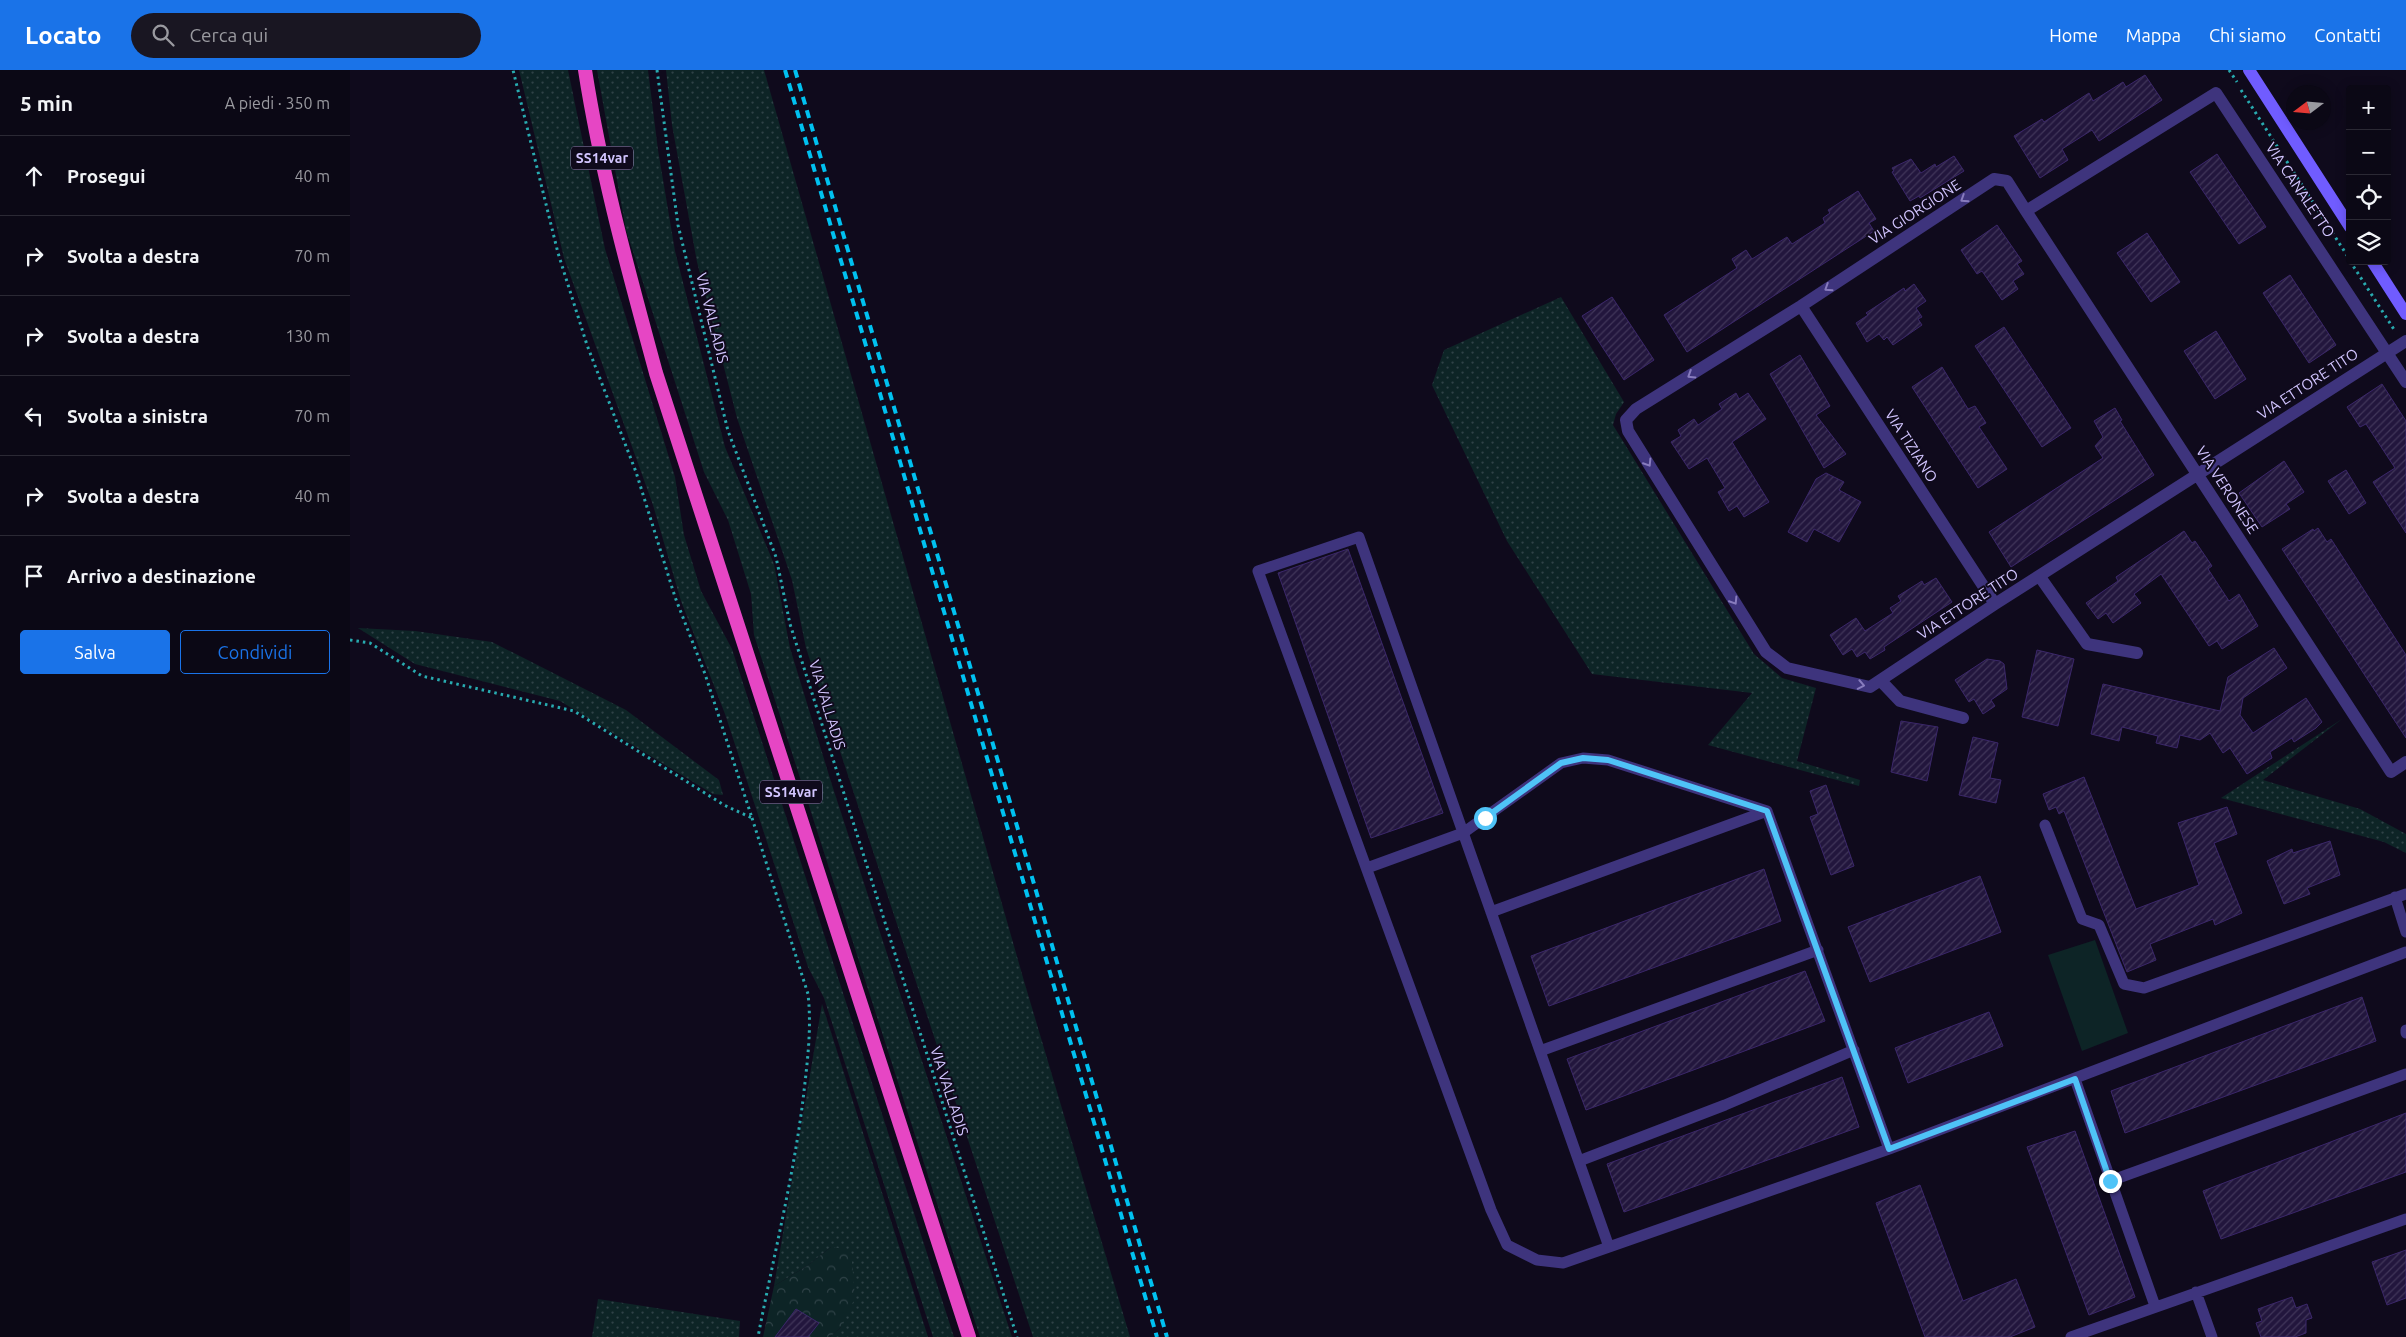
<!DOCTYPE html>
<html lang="it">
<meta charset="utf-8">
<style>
:root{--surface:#0b0815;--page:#191622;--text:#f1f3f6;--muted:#9a9aa0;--line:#2b2934;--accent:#1a73e8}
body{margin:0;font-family:Ubuntu,sans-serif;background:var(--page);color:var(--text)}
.controls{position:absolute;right:15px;top:15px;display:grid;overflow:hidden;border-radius:5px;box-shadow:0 2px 12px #0003}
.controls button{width:45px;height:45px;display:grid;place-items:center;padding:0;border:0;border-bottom:1px solid var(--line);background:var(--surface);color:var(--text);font:25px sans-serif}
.compass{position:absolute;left:1936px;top:15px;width:45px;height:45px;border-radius:50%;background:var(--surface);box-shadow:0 2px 12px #0003;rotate:254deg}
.stop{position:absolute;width:15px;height:15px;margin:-11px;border:4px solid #4fc3f7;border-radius:50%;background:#fff}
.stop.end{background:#4fc3f7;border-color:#fff;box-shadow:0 1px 5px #0008}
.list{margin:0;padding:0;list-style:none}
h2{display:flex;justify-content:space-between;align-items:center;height:65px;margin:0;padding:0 20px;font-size:21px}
h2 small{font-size:16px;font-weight:400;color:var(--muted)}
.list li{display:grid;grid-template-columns:32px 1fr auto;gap:15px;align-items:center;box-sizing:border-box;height:80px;padding:0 20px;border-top:1px solid var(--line)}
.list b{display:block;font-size:19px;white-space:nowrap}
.list em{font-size:16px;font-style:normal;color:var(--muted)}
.actions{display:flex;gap:10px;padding:15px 20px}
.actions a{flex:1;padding:11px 0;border:1px solid var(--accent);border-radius:5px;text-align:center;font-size:18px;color:var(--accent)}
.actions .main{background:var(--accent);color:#fff}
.icon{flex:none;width:28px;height:28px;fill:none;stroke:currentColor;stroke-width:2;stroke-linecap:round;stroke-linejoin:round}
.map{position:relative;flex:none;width:2056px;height:1267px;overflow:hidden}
header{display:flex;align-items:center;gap:30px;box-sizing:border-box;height:70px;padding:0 25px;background:var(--accent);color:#fff}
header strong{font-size:24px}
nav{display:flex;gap:28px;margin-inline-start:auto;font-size:18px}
.search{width:350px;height:45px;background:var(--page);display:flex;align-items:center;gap:12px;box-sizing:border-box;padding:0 18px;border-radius:28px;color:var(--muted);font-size:19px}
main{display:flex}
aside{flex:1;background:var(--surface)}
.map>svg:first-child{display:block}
.green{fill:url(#green-dots)}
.forest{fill:url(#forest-crowns)}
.pitch{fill:#0d2426}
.building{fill:url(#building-hatch);stroke:#3b276a}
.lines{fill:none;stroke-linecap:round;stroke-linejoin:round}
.path{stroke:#28abb0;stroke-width:3;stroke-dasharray:2.5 4;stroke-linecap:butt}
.service{stroke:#3e347d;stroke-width:11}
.minor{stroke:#3e347d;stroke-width:12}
.secondary{stroke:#705cff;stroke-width:12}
.trunk{stroke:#e646c4;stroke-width:14}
.rail{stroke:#00c1f0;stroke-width:4;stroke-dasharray:8 6;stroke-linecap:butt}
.oneway{stroke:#887cbe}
.route{stroke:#4fc3f7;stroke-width:6}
.labels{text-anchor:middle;stroke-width:4;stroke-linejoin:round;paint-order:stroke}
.shield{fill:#0f0a1c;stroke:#988dbb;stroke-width:1}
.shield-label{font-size:14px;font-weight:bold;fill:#d2c5ff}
.street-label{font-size:15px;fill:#d2c5ff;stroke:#0f0a1c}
</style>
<header>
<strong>Locato</strong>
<div class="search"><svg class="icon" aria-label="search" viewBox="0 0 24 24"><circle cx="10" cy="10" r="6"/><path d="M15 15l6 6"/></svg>Cerca qui</div>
<nav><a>Home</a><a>Mappa</a><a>Chi siamo</a><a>Contatti</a></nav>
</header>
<main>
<aside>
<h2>5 min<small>A piedi · 350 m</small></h2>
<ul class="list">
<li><svg class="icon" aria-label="ahead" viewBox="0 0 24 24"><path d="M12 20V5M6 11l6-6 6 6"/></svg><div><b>Prosegui</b></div><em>40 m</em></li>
<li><svg class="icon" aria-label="right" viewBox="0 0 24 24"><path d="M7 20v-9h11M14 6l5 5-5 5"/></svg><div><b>Svolta a destra</b></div><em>70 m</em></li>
<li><svg class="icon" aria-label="right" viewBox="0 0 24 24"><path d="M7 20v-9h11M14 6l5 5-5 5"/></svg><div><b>Svolta a destra</b></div><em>130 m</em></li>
<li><svg class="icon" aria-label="left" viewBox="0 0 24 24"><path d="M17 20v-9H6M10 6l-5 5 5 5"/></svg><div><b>Svolta a sinistra</b></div><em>70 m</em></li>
<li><svg class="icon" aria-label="right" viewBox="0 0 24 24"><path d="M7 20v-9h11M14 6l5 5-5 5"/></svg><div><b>Svolta a destra</b></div><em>40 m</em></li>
<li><svg class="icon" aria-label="arrive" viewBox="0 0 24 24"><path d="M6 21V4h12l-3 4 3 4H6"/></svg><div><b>Arrivo a destinazione</b></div></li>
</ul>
<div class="actions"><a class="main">Salva</a><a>Condividi</a></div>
</aside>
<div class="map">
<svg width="2056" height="1267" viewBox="0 0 2056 1267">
<defs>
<pattern id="green-dots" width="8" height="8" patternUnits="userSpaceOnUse" patternTransform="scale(1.25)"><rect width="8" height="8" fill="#0d2426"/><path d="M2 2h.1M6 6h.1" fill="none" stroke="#2f4247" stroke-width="1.8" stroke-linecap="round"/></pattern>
<pattern id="forest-crowns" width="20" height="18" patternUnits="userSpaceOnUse" patternTransform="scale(1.25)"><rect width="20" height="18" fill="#0d2426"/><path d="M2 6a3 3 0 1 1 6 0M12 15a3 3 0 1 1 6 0" fill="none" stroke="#2f4247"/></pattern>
<pattern id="building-hatch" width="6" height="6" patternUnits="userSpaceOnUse" patternTransform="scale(1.25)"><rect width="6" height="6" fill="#22163d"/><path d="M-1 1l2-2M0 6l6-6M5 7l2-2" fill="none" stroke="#41365a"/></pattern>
</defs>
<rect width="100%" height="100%" fill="#0f0a1c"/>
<path class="green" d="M 169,0 L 218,0 L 255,179 L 325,407 L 334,465 L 351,521 L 382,579 L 604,1267 L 583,1267 L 474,928 L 458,897 L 375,644 L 331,531 L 303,435 L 214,188 Z
M 247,0 L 298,0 L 308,80 L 325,181 L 375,377 L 424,494 L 440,578 L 482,715 L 662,1267 L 630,1267 L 404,565 L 401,524 L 378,450 L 354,402 L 276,160 Z
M 316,0 L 414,0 L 674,911 L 780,1267 L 683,1267 L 456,578 L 442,510 L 387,348 L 347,192 L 322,55 Z
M 1211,227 L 1274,332 L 1266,344 L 1263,355 L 1404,584 L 1432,608 L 1466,618 L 1447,691 L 1510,710 L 1509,716 L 1358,675 L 1402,623 L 1242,604 L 1157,471 L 1082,315 L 1094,280 Z
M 8,558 L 65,561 L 142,572 L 276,640 L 369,710 L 373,725 L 363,724 L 210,631 L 65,594 Z
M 1992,649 L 1913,710 L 2010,739 L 2056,764 L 2056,783 L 2034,772 L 1871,728 Z
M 472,934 L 578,1267 L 480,1267 L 491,1257 L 481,1177 L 457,1196 L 424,1216 Z
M 248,1229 L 390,1251 L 389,1267 L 242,1267 Z"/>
<path class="forest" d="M 481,1177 L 501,1180 L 505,1228 L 491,1257 L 480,1267 L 413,1267 L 424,1216 L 457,1196 Z"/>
<path class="pitch" d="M 1745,870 L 1778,963 L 1732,981 L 1698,885 Z"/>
<path class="building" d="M 1795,5 L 1812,30 L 1749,71 L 1742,60 L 1712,79 L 1718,90 L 1690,108 L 1664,66 L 1692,49 L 1694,52 L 1739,23 L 1743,31 L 1773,12 L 1776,17 Z
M 1867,84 L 1916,157 L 1889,174 L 1840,102 Z
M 1604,86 L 1614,101 L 1570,128 L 1569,126 L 1560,131 L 1542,102 L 1544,101 L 1542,98 L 1561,89 L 1571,103 L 1585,94 L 1586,97 Z
M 1508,121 L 1526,149 L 1519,153 L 1524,161 L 1337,282 L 1314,245 L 1387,198 L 1382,189 L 1396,180 L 1402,189 L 1437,167 L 1442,174 L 1475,153 L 1473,148 L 1480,143 L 1478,140 Z
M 1647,155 L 1672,191 L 1667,194 L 1674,204 L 1663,211 L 1668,219 L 1652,230 L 1632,201 L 1627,204 L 1611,180 Z
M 1797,163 L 1830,212 L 1801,232 L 1767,183 Z
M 1940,205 L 1986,275 L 1959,293 L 1913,223 Z
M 1564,214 L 1576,231 L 1566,238 L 1572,247 L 1568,249 L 1572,255 L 1543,275 L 1537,267 L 1534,270 L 1529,264 L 1517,272 L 1506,253 L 1518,245 L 1516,243 L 1554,218 L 1555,221 Z
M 1262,227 L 1304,290 L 1274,310 L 1232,246 Z
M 1654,257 L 1721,358 L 1692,377 L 1625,276 Z
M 1866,261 L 1896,309 L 1865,329 L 1834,281 Z
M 1450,285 L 1480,336 L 1466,345 L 1496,384 L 1474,398 L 1420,304 Z
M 1592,297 L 1618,339 L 1625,336 L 1636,353 L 1629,357 L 1657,399 L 1628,418 L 1562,317 Z
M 2032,314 L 2056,351 L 2056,463 L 2023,412 L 2045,398 L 2016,354 L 2010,357 L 1997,337 Z
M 1386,323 L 1389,329 L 1398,323 L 1416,349 L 1382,372 L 1419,432 L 1394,447 L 1387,436 L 1379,441 L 1368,422 L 1375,418 L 1357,388 L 1339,399 L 1321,372 L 1331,366 L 1328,360 L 1344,349 L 1348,355 L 1372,339 L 1369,334 Z
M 1765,338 L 1772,350 L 1770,351 L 1804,405 L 1661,497 L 1639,462 L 1753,388 L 1745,376 L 1753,367 L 1744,351 Z
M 1934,391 L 1954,422 L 1936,434 L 1940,439 L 1912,457 L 1889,423 Z
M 1996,400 L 2016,433 L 1999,444 L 1978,411 Z
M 1476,403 L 1494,412 L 1489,420 L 1511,432 L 1489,472 L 1464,459 L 1457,472 L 1438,462 L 1466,409 Z
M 1968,458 L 1977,472 L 1981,469 L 2056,585 L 2056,668 L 1932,479 L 1963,459 L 1964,461 Z
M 1834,461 L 1842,473 L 1845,471 L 1862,496 L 1858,499 L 1879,531 L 1889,524 L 1908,556 L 1872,579 L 1867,571 L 1859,576 L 1811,504 L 1784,524 L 1791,533 L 1763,553 L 1756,543 L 1748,549 L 1736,533 L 1768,511 L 1766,507 Z
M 998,479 L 1093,743 L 1021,768 L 928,503 Z
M 1586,508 L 1602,532 L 1534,577 L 1535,580 L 1520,589 L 1515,582 L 1507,587 L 1502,579 L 1493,585 L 1480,565 L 1506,548 L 1515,561 L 1543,543 L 1540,538 L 1551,531 L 1548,526 L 1572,511 L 1574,515 Z
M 1924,578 L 1937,598 L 1893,628 L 1890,645 L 1903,663 L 1956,628 L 1972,652 L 1966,658 L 1944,672 L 1942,668 L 1920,682 L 1922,688 L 1897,704 L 1880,678 L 1873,683 L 1860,663 L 1850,670 L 1830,665 L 1827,678 L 1806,673 L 1808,666 L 1772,657 L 1769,671 L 1741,664 L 1753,614 L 1870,641 L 1878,607 Z
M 1687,580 L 1724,589 L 1708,656 L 1672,647 Z
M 1637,589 L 1650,591 L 1654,594 L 1657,619 L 1641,630 L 1645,636 L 1633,644 L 1624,629 L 1619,632 L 1605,610 Z
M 1551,651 L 1588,657 L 1577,711 L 1541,702 Z
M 1623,667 L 1648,673 L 1640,708 L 1651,710 L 1646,733 L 1609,725 Z
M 1734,707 L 1786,839 L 1849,815 L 1828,753 L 1877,737 L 1887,764 L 1864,773 L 1892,843 L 1865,855 L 1863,849 L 1800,874 L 1806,890 L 1777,902 L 1714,741 L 1709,744 L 1706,737 L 1699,740 L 1693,724 Z
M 1476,715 L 1504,796 L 1481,805 L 1460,747 L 1468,744 L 1460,721 Z
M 1980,771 L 1990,805 L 1957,818 L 1960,824 L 1934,834 L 1917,791 L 1942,779 L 1943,783 Z
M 1414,799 L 1431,851 L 1199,936 L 1181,886 Z
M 1630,806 L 1651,862 L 1520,912 L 1498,857 Z
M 1455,901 L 1475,951 L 1236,1040 L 1217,989 Z
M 2012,927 L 2026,971 L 1775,1063 L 1761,1021 Z
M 1639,942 L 1653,976 L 1558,1013 L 1545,978 Z
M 1492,1007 L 1509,1057 L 1274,1142 L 1257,1094 Z
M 2056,1043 L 2056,1102 L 1871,1169 L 1853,1121 Z
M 1725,1061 L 1785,1227 L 1739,1245 L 1677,1077 Z
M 1570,1115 L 1613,1231 L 1666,1209 L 1685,1257 L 1660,1267 L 1575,1267 L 1526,1133 Z
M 2056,1180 L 2056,1228 L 2037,1235 L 2022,1192 Z
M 1942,1227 L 1946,1238 L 1957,1234 L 1962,1248 L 1956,1250 L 1956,1263 L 1945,1267 L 1911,1267 L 1906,1253 L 1912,1251 L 1908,1239 Z
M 446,1239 L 469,1253 L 458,1267 L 425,1267 Z"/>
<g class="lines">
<path class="path" d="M 307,0 L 328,155 L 378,361 L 426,487 L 440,554 L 667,1267
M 1879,0 L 1887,12
M 1891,20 L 2000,190
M 2000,191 L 2045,261
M 0,570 L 20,573 L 72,606 L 224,641 L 374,735 L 402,748 L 355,604 L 325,527 L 286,402 L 237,275 L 208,183 L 163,0
M 402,748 L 458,924 C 462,960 457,994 453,1030 C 443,1110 423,1188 408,1267"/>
<path class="service" d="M 1695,755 L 1732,849 L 1749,855 L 1774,914 L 1794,918 L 2056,824
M 1017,798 L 1113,763 L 1211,693 L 1233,688 L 1258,690 L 1417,741 L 1539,1079
M 2045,827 L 2056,862
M 1141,842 L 1417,741
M 2056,960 L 2056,963
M 1190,981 L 1468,880
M 1725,1009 L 1805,1236
M 1229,1091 L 1375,1035 L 1504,980
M 1760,1111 L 2056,1004
M 1259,1177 L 1009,467 L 908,501 L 1141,1140 L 1157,1175 L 1187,1190 L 1213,1193 L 1259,1177 L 1539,1079 L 2056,882
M 1846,1222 L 1862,1267
M 1721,1267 L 2056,1149"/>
<path class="minor" d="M 1676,141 L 1866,23 L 2056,312
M 1451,236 L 1645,534
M 2056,271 L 1645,534 L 1520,617 L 1437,598 L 1416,582 L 1278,361 L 1276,350 L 1286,339 L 1451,236 L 1644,109 L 1657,111 L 1676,141 L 2041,702 L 2056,692
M 1690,507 L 1737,574 L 1787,583
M 1531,611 L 1550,631 L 1613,648"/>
<path class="secondary" d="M 1899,0 L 2000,157
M 2022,191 L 2056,244"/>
<path class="trunk" d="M 235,0 C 251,103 279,203 306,303 L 619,1267"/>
<path class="rail" d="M 435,0 L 807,1267
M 445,0 L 817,1267"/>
</g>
<defs><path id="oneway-chevron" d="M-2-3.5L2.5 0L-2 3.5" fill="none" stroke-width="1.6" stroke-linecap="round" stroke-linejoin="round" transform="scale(1.25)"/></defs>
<g class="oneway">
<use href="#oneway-chevron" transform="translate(1614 129) rotate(147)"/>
<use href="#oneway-chevron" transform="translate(1478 218) rotate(147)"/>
<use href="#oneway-chevron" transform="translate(1341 305) rotate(148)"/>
<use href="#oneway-chevron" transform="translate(1298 393) rotate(58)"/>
<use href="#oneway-chevron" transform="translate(1384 531) rotate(58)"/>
<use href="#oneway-chevron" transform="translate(1511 615) rotate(11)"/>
</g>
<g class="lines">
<path class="route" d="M 1135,748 L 1211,693 L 1233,688 L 1258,690 L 1417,741 L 1539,1079 L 1725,1009 L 1760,1111"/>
</g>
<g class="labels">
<g class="shield">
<rect x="221" y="76.5" width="62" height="23" rx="4"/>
<rect x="410" y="710.5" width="62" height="23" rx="4"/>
</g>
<g class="shield-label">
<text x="252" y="93">SS14var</text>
<text x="441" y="727">SS14var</text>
</g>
<g class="street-label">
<text transform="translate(1950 120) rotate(56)" y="5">VIA CANALETTO</text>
<text transform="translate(1565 142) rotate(-33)" y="5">VIA GIORGIONE</text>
<text transform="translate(362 248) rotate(76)" y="5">VIA VALLADIS</text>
<text transform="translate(1958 314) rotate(-33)" y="5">VIA ETTORE TITO</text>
<text transform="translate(1561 376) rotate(57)" y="5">VIA TIZIANO</text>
<text transform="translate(1877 420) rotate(57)" y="5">VIA VERONESE</text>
<text transform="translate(1618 534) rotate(-33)" y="5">VIA ETTORE TITO</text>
<text transform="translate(477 635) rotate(73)" y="5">VIA VALLADIS</text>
<text transform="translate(599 1021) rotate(72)" y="5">VIA VALLADIS</text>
</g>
</g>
</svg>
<div class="controls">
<button>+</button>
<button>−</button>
<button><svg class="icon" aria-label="locate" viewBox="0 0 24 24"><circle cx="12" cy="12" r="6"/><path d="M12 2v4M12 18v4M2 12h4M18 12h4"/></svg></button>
<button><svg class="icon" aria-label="layers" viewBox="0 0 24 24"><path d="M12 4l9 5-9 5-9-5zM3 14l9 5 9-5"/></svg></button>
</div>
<svg class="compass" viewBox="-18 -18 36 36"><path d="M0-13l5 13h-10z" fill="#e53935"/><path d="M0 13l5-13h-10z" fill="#9a9aa0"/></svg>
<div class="stop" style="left:1135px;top:748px"></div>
<div class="stop end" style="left:1760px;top:1111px"></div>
</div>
</main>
